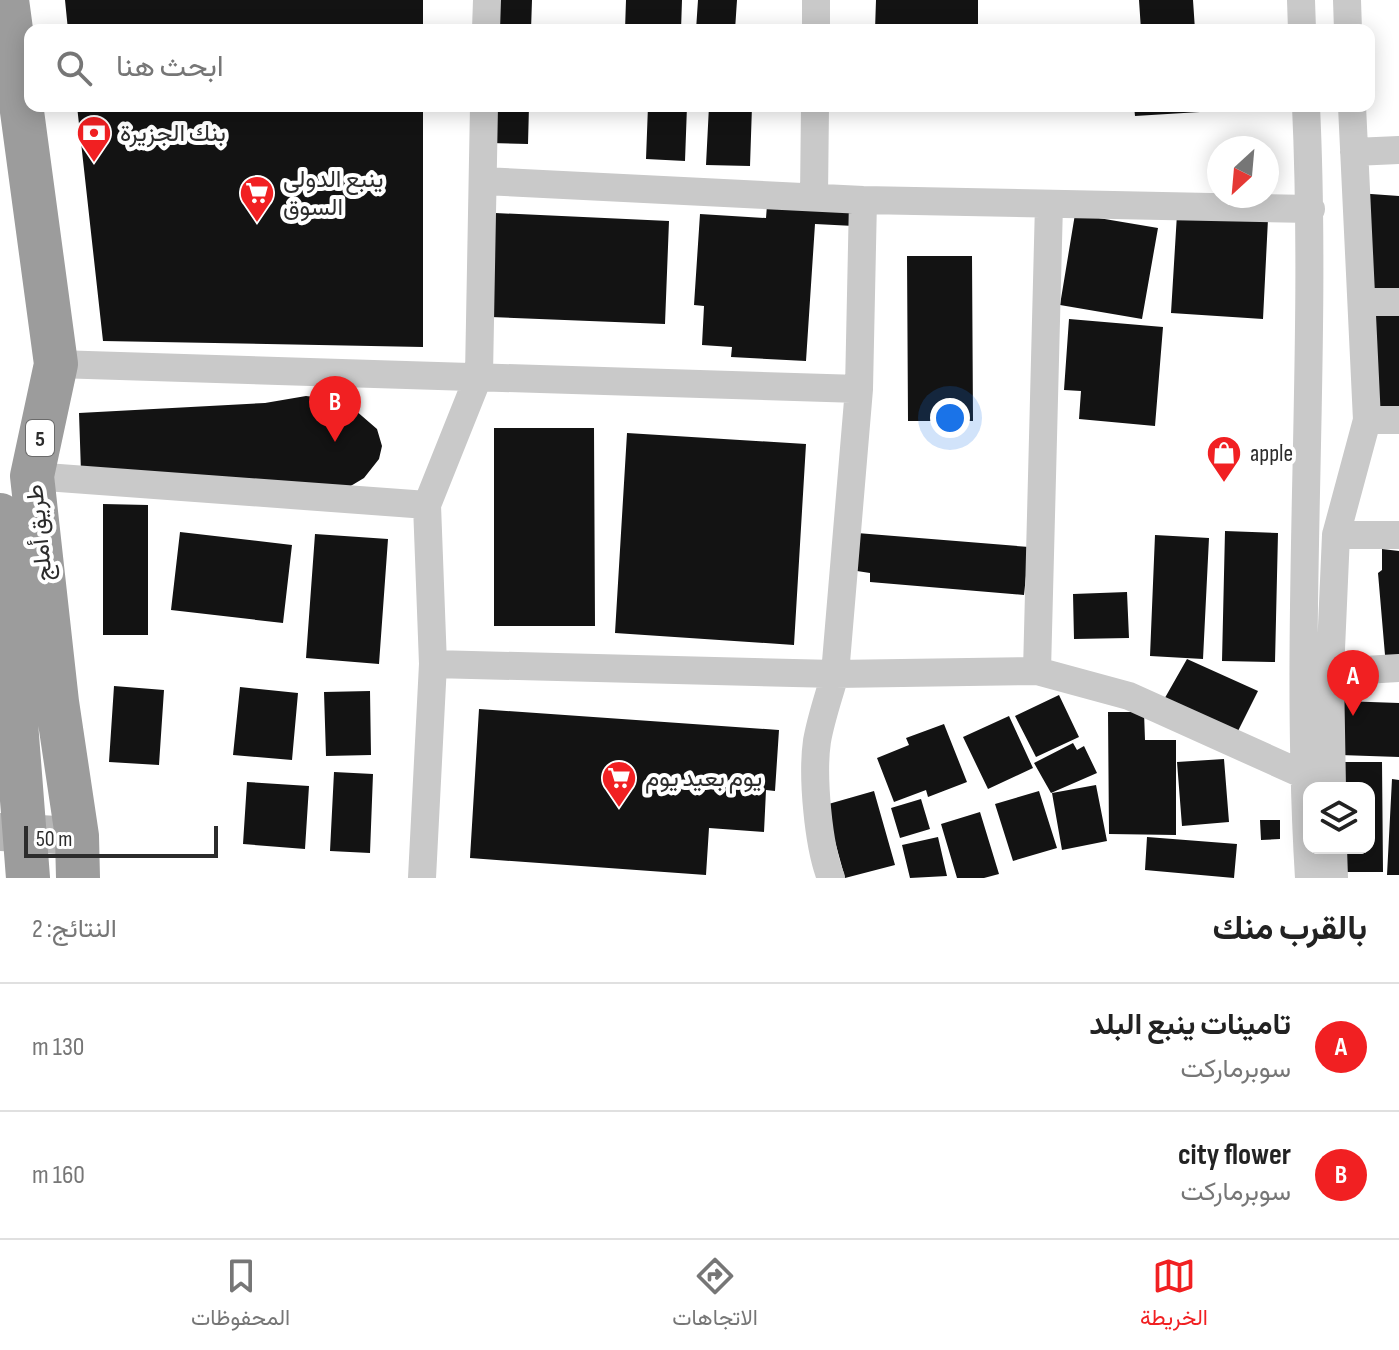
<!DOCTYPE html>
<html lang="ar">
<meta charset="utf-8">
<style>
:root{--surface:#fff;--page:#f6f6f6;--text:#222;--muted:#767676;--line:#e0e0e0;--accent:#f12022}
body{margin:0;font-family:"Sofia Sans Condensed",Vazirmatn,sans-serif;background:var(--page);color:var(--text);direction:rtl}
.controls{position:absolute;right:24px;bottom:24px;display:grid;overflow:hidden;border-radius:16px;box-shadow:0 4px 20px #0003}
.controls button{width:72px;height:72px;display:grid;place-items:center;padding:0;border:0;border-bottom:2px solid var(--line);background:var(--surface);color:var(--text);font:40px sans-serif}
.compass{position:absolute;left:1207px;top:136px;width:72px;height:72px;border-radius:50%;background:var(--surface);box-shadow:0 4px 20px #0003;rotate:206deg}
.scale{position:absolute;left:24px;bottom:20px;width:194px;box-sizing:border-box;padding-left:8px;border:4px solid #2c2c2c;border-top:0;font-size:22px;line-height:28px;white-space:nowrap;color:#2c2c2c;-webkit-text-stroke:6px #fff;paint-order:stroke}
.you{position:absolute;left:950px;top:418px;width:28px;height:28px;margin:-20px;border:6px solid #fff;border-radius:50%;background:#1a73e8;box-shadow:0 0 0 12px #1a73e833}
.badge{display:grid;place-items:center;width:52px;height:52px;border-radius:50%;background:var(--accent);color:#fff;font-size:26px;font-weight:700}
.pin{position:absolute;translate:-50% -66px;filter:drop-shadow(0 2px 4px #0008)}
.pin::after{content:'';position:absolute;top:42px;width:28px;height:24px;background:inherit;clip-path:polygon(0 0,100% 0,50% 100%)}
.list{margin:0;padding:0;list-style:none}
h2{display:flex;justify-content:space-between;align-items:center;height:104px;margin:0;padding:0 32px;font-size:34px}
h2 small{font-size:26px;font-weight:400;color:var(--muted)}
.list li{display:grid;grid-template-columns:52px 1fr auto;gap:24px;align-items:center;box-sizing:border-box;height:128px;padding:0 32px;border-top:2px solid var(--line)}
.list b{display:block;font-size:30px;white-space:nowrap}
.list p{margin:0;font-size:26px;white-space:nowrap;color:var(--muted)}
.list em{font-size:26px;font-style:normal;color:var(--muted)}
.icon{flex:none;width:44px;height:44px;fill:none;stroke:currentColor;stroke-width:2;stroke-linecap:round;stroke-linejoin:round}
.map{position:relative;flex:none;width:1399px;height:878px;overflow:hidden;direction:ltr}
.search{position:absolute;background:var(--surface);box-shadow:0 4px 20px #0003;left:24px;right:24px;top:24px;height:88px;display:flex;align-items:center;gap:20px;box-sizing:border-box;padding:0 28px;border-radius:16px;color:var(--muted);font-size:30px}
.sheet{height:360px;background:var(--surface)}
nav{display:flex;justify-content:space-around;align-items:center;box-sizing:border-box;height:112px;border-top:2px solid var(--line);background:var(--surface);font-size:22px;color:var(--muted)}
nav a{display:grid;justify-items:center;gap:4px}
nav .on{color:var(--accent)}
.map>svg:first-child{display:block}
.building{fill:#131313}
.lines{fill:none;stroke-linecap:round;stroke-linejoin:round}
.minor{stroke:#c9c9c9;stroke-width:28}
.secondary{stroke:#b6b6b6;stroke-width:38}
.trunk{stroke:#9c9c9c;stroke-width:44}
.labels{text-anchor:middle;stroke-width:8;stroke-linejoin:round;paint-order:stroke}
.shield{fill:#fff;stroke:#6b6b6b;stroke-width:2}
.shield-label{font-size:22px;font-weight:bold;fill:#2c2c2c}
.poi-label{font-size:24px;fill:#2c2c2c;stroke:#fff;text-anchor:start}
.street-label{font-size:24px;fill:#2c2c2c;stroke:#fff}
</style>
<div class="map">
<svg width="1399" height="878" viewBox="0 0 1399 878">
<rect width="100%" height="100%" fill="#fff"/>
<path class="building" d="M 65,0 L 423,0 L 423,30 L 68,30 Z
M 494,0 L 532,0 L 531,30 L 493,30 Z
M 626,0 L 682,0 L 681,30 L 625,30 Z
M 698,0 L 737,0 L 735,30 L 696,30 Z
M 876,0 L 978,0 L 978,30 L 875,30 Z
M 1139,0 L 1193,0 L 1195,30 L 1141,30 Z
M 77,106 L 423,106 L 423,347 L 103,341 Z
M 491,106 L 529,106 L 528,144 L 490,143 Z
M 648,106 L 687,106 L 685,161 L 646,159 Z
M 709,106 L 752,106 L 750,166 L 706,165 Z
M 1134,106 L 1199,106 L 1200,112 L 1135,116 Z
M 1357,193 L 1399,196 L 1399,291 L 1367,291 Z
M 767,205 L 855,211 L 854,226 L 815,224 L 806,361 L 731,357 L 732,347 L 702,345 L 704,306 L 694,305 L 700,214 L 766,218 Z
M 495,213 L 669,221 L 665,324 L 491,317 Z
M 1075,214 L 1158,228 L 1142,319 L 1060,305 Z
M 1177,214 L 1268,219 L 1263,319 L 1171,313 Z
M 907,256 L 972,256 L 973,421 L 908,421 Z
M 1364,313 L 1399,316 L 1399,409 L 1376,408 Z
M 1069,319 L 1163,327 L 1155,426 L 1079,419 L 1081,391 L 1064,390 Z
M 306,396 L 331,399 L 355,410 L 377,429 L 382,446 L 379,459 L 364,478 L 339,493 L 81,472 L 79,413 L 265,403 Z
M 494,428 L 594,428 L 595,626 L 494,626 Z
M 627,433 L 806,444 L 794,645 L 615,633 Z
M 103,504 L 148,505 L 148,635 L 103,635 Z
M 1225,531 L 1278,533 L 1275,662 L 1222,661 Z
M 180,532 L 292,545 L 283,623 L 171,610 Z
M 857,533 L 1029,547 L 1024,595 L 870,582 L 870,573 L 857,571 Z
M 315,534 L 388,539 L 379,664 L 306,658 Z
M 1155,535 L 1209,538 L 1203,659 L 1150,656 Z
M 1382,549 L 1399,551 L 1399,656 L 1385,655 L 1378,573 L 1382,570 Z
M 1127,592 L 1129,638 L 1074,639 L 1073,594 Z
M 1187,659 L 1258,691 L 1234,739 L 1162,703 Z
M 114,686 L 164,690 L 159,765 L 109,762 Z
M 240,687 L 298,693 L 292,760 L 233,755 Z
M 370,691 L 371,755 L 326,756 L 324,692 Z
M 1059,695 L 1079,737 L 1036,757 L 1015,716 Z
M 1342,701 L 1399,703 L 1399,757 L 1340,755 Z
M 479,709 L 779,730 L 775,791 L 766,790 L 764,832 L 709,828 L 706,875 L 470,858 Z
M 1108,712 L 1144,712 L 1145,740 L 1176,740 L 1176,835 L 1109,834 Z
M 1009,716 L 1033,768 L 988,789 L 963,737 Z
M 944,724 L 967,782 L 928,797 L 926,790 L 894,802 L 877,758 L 909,745 L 906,738 Z
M 1073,743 L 1077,750 L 1084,746 L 1097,773 L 1051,793 L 1034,763 Z
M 1224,759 L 1229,822 L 1182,826 L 1177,762 Z
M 1337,762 L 1382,762 L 1383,872 L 1337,872 L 1337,848 L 1369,848 L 1369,788 L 1337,788 Z
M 334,772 L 373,774 L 370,853 L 330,851 Z
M 1392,779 L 1399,780 L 1399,875 L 1387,875 Z
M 247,782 L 309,786 L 305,849 L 243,844 Z
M 1096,785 L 1107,841 L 1062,850 L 1052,793 Z
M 874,791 L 895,865 L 845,878 L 825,805 Z
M 1039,791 L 1057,848 L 1013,861 L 995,804 Z
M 921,799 L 930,829 L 900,838 L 891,808 Z
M 980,812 L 999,874 L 984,878 L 957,878 L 941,824 Z
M 1260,820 L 1280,820 L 1280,839 L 1261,840 Z
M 938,837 L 947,876 L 910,878 L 902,845 Z
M 1147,837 L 1237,844 L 1234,878 L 1145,870 Z"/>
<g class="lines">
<path class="minor" d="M 1301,0 L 1302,30
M 1347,0 L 1348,30
M 486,30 L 487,0
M 816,30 L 816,0
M 1306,106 C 1318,363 1293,621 1309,878
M 1354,152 L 1399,150
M 483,181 L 863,200 L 1311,209
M 814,196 L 815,106
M 1362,302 L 1399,302
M 56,364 L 859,389
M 1367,420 L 1399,420
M 32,476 L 427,505
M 1336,535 L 1399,535
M 433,664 L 835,674 L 859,389 L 863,200
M 1037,671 L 1129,696 L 1302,774
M 1330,672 L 1399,668
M 1332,788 L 1330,672 L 1336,535 L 1367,420 L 1352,106
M 1333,848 L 1334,878
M 422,878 L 433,664 L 427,505 L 479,375 L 484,106
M 831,878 C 818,846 812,775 817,741 C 821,718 829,696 835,674 L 1037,671 L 1049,204"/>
<path class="secondary" d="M 0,832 L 77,836"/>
<path class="trunk" d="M 7,0 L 56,364 L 32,476 L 57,702 L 77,836 L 78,878
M 0,515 L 28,878"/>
</g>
<defs>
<symbol id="bank-pin" viewBox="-11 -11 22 30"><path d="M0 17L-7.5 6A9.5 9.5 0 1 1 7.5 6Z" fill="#f12022" stroke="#fff"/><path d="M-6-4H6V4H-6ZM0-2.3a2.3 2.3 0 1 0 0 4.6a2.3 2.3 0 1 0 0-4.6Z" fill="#fff"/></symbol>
<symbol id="supermarket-pin" viewBox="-11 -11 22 30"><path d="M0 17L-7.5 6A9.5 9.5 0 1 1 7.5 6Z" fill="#f12022" stroke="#fff"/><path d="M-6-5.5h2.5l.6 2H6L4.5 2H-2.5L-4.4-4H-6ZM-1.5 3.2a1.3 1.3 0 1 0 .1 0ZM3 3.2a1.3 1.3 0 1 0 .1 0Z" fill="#fff"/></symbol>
<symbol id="shop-pin" viewBox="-11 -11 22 30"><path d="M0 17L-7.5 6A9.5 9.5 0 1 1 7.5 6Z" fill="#f12022" stroke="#fff"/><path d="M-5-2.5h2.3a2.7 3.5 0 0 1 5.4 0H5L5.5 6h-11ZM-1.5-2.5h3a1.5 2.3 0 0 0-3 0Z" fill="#fff"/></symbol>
</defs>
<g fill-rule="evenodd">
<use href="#bank-pin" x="74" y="113" width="40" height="54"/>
<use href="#supermarket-pin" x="237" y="173" width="40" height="54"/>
<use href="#shop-pin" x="1204" y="433" width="40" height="54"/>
<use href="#supermarket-pin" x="599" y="758" width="40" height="54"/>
</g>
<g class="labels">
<rect class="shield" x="26" y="420" width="28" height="36" rx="6"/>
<g class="shield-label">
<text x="40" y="446">5</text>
</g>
<g class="poi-label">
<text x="120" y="141">بنك الجزيرة</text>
<text x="283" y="187">ينبع الدولى<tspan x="283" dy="28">السوق</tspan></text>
<text x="1250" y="461">apple</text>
<text x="645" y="786">يوم بعيد يوم</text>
</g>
<g class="street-label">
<text transform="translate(39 533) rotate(-96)" y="8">طريق أملج</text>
</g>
</g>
</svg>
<div class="controls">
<button><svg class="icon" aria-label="layers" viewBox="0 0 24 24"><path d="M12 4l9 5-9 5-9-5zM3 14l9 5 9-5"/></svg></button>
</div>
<svg class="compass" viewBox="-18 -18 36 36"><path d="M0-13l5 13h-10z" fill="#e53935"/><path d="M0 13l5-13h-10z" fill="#767676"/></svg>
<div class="scale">50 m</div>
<div class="you"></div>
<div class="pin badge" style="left:1353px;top:716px">A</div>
<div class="pin badge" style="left:335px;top:442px">B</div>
<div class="search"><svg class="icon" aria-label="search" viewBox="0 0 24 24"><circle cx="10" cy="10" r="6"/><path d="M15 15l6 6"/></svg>ابحث هنا</div>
</div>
<section class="sheet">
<h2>بالقرب منك<small>النتائج: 2</small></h2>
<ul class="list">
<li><span class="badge">A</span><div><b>تامينات ينبع البلد</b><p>سوبرماركت</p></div><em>130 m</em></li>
<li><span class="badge">B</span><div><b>city flower</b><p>سوبرماركت</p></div><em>160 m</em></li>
</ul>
</section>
<nav>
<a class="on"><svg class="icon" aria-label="map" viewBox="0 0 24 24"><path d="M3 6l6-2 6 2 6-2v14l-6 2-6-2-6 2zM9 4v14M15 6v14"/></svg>الخريطة</a>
<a><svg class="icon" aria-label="directions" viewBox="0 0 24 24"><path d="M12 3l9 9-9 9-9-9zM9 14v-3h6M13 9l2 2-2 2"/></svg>الاتجاهات</a>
<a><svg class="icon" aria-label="saved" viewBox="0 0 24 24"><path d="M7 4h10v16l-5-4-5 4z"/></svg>المحفوظات</a>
</nav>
